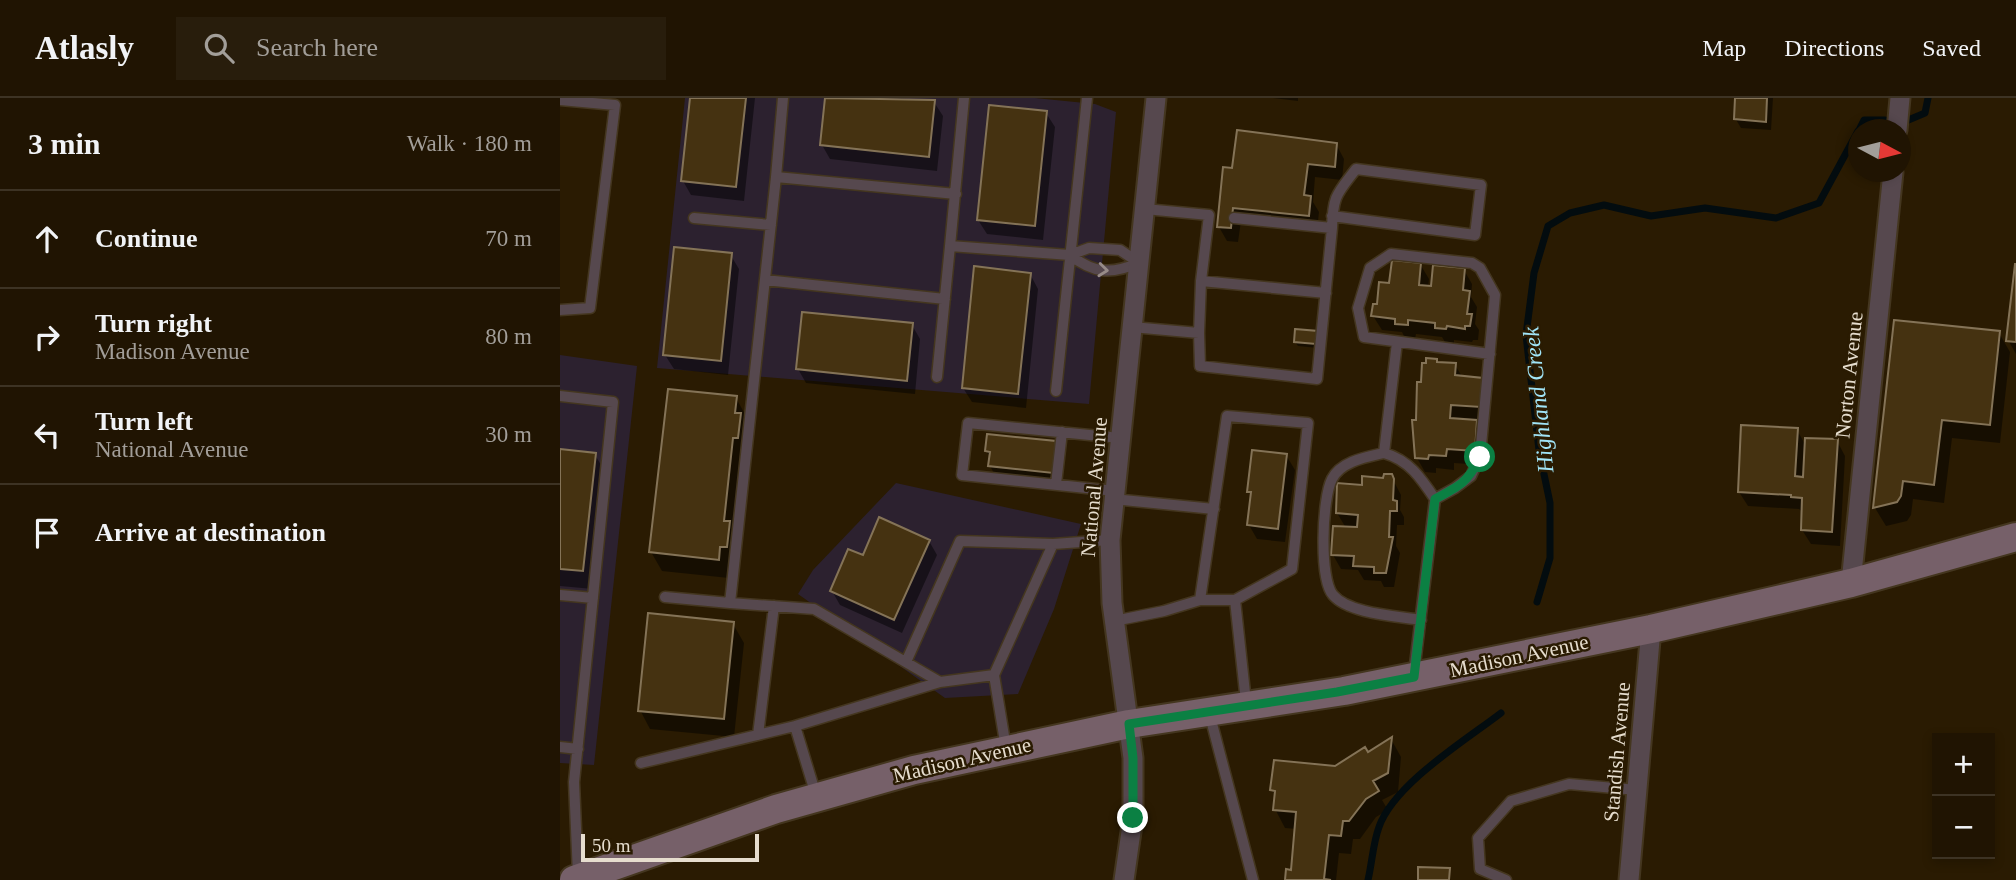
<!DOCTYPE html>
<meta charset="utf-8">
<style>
:root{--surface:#201402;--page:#281d0c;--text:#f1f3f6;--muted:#a29e99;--line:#3d3324}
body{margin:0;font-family:Georgia,serif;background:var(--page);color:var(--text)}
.controls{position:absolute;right:21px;bottom:21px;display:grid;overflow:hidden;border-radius:0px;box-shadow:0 4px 10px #0003}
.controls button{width:63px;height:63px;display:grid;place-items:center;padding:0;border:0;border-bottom:2px solid var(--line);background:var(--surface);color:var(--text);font:35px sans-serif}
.compass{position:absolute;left:1288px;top:21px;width:63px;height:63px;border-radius:50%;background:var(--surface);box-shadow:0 4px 10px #0003;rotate:97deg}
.scale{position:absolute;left:21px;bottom:18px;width:178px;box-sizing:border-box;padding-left:7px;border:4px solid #e6ddce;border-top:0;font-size:19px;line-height:24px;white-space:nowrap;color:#e6ddce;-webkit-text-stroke:5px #2a1b02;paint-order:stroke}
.stop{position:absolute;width:21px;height:21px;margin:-16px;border:5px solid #0b8043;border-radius:50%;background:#fff}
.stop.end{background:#0b8043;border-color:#fff;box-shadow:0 2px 7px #0008}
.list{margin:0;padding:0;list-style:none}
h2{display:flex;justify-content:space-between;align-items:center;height:91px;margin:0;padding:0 28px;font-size:30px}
h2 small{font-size:23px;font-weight:400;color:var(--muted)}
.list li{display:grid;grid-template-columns:46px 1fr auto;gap:21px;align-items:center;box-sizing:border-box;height:98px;padding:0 28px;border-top:2px solid var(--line)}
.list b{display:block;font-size:26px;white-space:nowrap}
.list p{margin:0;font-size:23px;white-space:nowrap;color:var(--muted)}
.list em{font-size:23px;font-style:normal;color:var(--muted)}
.icon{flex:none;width:38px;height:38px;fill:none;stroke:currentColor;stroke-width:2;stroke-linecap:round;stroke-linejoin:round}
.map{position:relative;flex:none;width:1456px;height:782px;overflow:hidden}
header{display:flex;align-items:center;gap:42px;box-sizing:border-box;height:98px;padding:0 35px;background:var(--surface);border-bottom:2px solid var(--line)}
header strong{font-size:33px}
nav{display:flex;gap:38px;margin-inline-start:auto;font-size:24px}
.search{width:490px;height:63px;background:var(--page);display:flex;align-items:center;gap:18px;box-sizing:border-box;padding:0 24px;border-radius:0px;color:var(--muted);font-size:26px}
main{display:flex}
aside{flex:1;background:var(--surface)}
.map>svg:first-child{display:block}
.commercial{fill:#2c212f}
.shadow{fill:#0007}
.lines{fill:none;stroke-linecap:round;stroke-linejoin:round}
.stream{stroke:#030c0f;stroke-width:7}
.building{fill:#453211;stroke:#847357;stroke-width:2}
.lane-casing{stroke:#44361f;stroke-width:13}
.street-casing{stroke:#44361f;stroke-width:23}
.secondary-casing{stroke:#44361f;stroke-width:32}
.lane{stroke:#56484e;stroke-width:10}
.street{stroke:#56484e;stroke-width:19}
.secondary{stroke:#766069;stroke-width:28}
.oneway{stroke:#978b88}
.route{stroke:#0b8043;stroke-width:9}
.labels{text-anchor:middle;stroke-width:5;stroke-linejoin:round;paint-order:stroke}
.street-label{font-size:21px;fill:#e6ddce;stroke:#2a1b02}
.water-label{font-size:23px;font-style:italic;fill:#a1e5f8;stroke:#2a1b02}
</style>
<header>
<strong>Atlasly</strong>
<div class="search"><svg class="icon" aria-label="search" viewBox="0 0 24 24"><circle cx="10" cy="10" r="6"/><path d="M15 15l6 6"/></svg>Search here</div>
<nav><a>Map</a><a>Directions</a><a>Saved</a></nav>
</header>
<main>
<aside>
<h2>3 min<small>Walk · 180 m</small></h2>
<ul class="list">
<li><svg class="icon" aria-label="ahead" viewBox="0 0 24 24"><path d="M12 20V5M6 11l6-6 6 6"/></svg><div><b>Continue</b></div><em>70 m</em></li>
<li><svg class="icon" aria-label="right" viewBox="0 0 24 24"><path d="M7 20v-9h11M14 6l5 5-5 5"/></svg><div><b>Turn right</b><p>Madison Avenue</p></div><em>80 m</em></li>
<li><svg class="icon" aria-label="left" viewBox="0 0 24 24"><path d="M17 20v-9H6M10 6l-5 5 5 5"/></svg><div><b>Turn left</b><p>National Avenue</p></div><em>30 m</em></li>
<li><svg class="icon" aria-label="arrive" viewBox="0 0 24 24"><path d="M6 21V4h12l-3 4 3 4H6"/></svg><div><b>Arrive at destination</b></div></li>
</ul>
</aside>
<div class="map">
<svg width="1456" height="782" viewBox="0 0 1456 782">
<rect width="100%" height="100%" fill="#2a1b02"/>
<path class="commercial" d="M 125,0 L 475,0 L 535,6 L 556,14 L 529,306 L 97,270 Z
M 0,257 L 77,268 L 34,667 L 0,665 Z
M 336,385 L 521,426 L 494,511 L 458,596 L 385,600 L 238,496 L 253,472 Z"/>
<path class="shadow" d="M 132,0 L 195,0 L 184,103 L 131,97 L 123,83 Z
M 266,0 L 341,0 L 374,4 L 383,18 L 377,73 L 270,61 L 262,47 Z
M 713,0 L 738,0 L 738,3 Z
M 1177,0 L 1213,0 L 1211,32 L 1181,30 L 1175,20 Z
M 486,15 L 495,29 L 483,142 L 427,136 L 418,122 Z
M 776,46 L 784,61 L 782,82 L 755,79 L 753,104 L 759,114 L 757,132 L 681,123 L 678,144 L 667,143 L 659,129 L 674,72 Z
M 170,156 L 179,171 L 168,277 L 114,271 L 105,257 Z
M 860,166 L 869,181 L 868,189 L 873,190 L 904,172 L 912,186 L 911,199 L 917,209 L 915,226 L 919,232 L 918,242 L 913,242 L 912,244 L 894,242 L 894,245 L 885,244 L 882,239 L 856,236 L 855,241 L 845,240 L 842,234 L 822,232 L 813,218 L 831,187 Z
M 470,176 L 478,191 L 466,310 L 412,304 L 403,290 Z
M 1456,176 L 1456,256 L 1448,242 Z
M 1335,224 L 1439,235 L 1450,254 L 1440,345 L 1392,340 L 1384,405 L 1353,401 L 1351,417 L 1347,423 L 1326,428 L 1315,410 Z
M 352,227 L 360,241 L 355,296 L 246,285 L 238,271 Z
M 757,235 L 758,250 L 738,248 L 735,244 Z
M 878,266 L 895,267 L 903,280 L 930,296 L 928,323 L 915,322 L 925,338 L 923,367 L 894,365 L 894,372 L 876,370 L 876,375 L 865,374 L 857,360 L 862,286 Z
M 176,300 L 186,318 L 169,480 L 102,473 L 91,454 Z
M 1237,332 L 1246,348 L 1277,343 L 1285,358 L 1280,448 L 1251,446 L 1242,432 L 1243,414 L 1239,411 L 1188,408 L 1179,394 Z
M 495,345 L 501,355 L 497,384 L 435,377 L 430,368 L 431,360 L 426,353 Z
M 0,353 L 35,357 L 46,375 L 33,491 L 0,488 Z
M 726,357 L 735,372 L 725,444 L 697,441 L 689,427 L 692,399 L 689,394 Z
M 831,378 L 841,397 L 840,412 L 844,419 L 844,427 L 837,427 L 836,448 L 840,455 L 834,489 L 824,489 L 821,483 L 804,482 L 798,472 L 781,471 L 773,457 L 786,430 L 777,415 L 804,388 Z
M 369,443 L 377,457 L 342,535 L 280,507 L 272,493 L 304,459 Z
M 173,526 L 184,545 L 174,639 L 90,631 L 80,612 Z
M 831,641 L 841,659 L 838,694 L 822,702 L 828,712 L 816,719 L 800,741 L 793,741 L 791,756 L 779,755 L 776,782 L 726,782 L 732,774 L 737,731 L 725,730 L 715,711 L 716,698 L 712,692 L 776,670 L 808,656 Z"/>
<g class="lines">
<path class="stream" d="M 1346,23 L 1365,15 L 1368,0
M 1299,32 L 1304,22 L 1325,22
M 977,504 L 990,460 L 990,405 L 979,352 L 966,237 L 974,175 L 988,128 L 1010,115 L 1044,107 L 1091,118 L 1145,110 L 1216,120 L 1259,105 L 1298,33
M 808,782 C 812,765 813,745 819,729 C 834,686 906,642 941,615"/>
</g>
<path class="building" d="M 130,0 L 186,0 L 176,89 L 121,83 Z
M 265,0 L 375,2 L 369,59 L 260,47 Z
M 1175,0 L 1207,0 L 1206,24 L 1174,21 Z
M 429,7 L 487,13 L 475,128 L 417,122 Z
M 677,32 L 777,45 L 775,69 L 748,66 L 744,97 L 751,98 L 749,118 L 673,110 L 671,130 L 657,129 L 663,69 L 672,70 Z
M 114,149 L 172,155 L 161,263 L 103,257 Z
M 832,162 L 861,165 L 859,187 L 871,188 L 873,167 L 905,170 L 903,192 L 910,193 L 907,216 L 912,216 L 910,228 L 905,228 L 905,231 L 887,228 L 886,231 L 875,230 L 875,225 L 848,222 L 848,227 L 835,226 L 835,221 L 811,218 L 813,206 L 817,206 L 819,184 L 829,185 Z
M 1455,166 L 1456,166 L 1456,244 L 1446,243 Z
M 414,168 L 471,175 L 458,296 L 402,290 Z
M 242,214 L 353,225 L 347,283 L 236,271 Z
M 1334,222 L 1440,233 L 1430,327 L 1382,322 L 1374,387 L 1343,383 L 1341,398 L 1337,404 L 1313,410 Z
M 735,231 L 758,233 L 756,246 L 734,244 Z
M 866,260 L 877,261 L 877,264 L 896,265 L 895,277 L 923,280 L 921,309 L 891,307 L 890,320 L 917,322 L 915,353 L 887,351 L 886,358 L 869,357 L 868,361 L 855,360 L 852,322 L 856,322 L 857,284 L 861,284 L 862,265 L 866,265 Z
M 108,291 L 177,298 L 175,315 L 181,315 L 178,340 L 173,340 L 164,423 L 170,423 L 167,449 L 160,449 L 159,462 L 89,454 Z
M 1181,327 L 1238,330 L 1235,378 L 1243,379 L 1245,340 L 1278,341 L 1272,434 L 1241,432 L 1242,400 L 1231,399 L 1231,397 L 1178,394 Z
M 427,336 L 496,343 L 493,375 L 428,368 L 430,354 L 425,353 Z
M 0,351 L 36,355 L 23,473 L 0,471 Z
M 692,352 L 727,356 L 718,431 L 687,427 L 691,394 L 687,394 Z
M 824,376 L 832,376 L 834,381 L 833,402 L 837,403 L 837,413 L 830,413 L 829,439 L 833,439 L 826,475 L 814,475 L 814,469 L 793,468 L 794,458 L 771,457 L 773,428 L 797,429 L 798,417 L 776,415 L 777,385 L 802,387 L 802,378 L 823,380 Z
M 319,419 L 370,442 L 334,522 L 270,493 L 288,451 L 303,457 Z
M 88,515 L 174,524 L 164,621 L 78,613 Z
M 832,639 L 828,675 L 813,683 L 819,693 L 806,701 L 789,723 L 783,723 L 781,738 L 769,737 L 764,781 L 771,782 L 725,782 L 726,771 L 731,772 L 736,714 L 713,712 L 715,693 L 710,692 L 714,662 L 775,668 L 805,649 L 808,654 Z
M 858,769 L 890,770 L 889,782 L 858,782 Z"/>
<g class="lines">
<defs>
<path id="lane" d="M 223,0 L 216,79 L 396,96
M 404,0 L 390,148 L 510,157 L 529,150 L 560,152 L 578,164
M 0,2 L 55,7 L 30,210 L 0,212
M 216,79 L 170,505 L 254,511 L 380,584 L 434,577 L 446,650
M 134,120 L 211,127
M 772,130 C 773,97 777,96 796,71 L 921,87 L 915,137 L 772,118
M 510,157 C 533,175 551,177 578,165
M 205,182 L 385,201
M 641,183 L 766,195
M 572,229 L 639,235 L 641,183 L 649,117 L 585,111
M 639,235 L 640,268 L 757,281 L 772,130 L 674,120
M 837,244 L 824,355 C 807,359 781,363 772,381 C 762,400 759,481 773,497 C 789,516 838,518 861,522
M 377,279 L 390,148
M 496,293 L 527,0
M 0,298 L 53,304 L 14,684 L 18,777
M 824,355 C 849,362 861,380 875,401
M 496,386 L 502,334
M 555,393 L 402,377 L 408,325 L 560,340
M 553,401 L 654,411
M 0,497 L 33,500
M 105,499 L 170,505
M 675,502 L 640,502 L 667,318 L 748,325 L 732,471 L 675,502 L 686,604
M 554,523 L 604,513 L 640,502
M 346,564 L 400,443 L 493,446
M 854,575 L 875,401 L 895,390 L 911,378 L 920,358 L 935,197 L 920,170 L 912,165 L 831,156 L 810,170 L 798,210 L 804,239 L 930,256
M 434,577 L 493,446 L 550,442
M 650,618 L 693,782
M 235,628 L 380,584
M 198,637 L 214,508
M 0,649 L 18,651
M 81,665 L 235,628 L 256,697
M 946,782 L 920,771 L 918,740 L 951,703 L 1009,686 L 1077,692"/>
<path id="street" d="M 1337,32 L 1340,0
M 1291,485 L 1333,74
M 564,782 L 573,720 L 573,660 L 552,505 L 550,442 L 596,0
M 1069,782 L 1091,531"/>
<path id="secondary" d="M 14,782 L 216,711 L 354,672 L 569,626 L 784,593 L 1091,531 L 1291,485 L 1456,439"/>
</defs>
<use href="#lane" class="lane-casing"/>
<use href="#street" class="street-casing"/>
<use href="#secondary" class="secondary-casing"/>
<use href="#lane" class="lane"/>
<use href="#street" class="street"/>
<use href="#secondary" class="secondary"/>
</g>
<defs><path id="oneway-chevron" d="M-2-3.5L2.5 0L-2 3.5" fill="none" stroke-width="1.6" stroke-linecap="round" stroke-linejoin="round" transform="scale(1.75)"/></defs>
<use class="oneway" href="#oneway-chevron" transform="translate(543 172) rotate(6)"/>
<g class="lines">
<path class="route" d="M 573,720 L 573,660 L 569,626 L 777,594 L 854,579 L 875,401 C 900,388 908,384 920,359"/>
</g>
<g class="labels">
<g class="street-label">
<text transform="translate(1289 277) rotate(-84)" y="7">Norton Avenue</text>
<text transform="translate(534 389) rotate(-85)" y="7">National Avenue</text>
<text transform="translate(959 558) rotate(-12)" y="7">Madison Avenue</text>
<text transform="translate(1057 654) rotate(-85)" y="7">Standish Avenue</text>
<text transform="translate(402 662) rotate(-13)" y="7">Madison Avenue</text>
</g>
<g class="water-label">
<text transform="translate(978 302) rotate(-96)" y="8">Highland Creek</text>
</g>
</g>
</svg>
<div class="controls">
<button>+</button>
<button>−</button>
</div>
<svg class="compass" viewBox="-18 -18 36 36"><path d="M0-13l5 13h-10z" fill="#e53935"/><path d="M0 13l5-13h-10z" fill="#a29e99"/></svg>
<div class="scale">50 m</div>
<div class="stop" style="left:920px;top:359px"></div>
<div class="stop end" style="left:573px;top:720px"></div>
</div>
</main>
